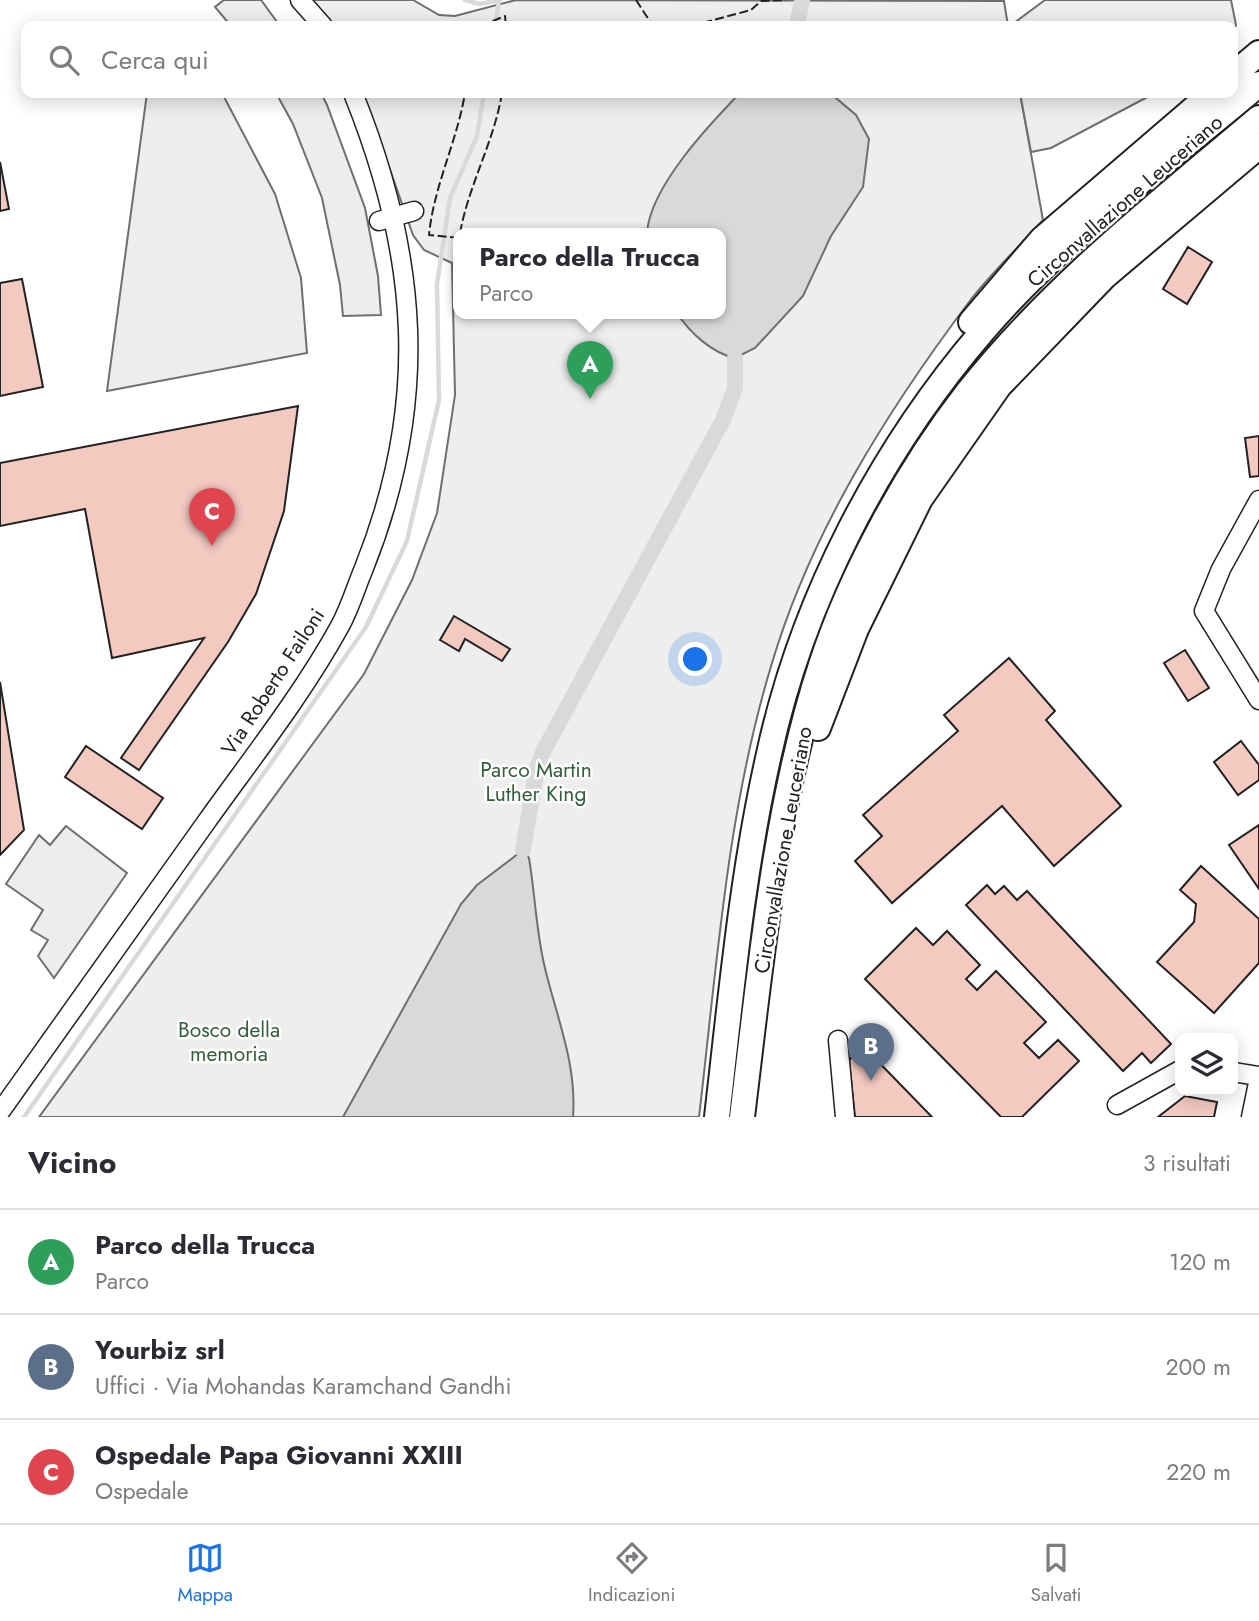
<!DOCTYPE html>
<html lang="it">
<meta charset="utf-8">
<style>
:root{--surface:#fff;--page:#f7f7f7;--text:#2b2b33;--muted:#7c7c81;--line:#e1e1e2;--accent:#1a73e8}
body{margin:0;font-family:Jost,sans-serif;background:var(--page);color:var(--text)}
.controls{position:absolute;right:21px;bottom:21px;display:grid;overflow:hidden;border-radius:14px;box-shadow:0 4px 18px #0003}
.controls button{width:63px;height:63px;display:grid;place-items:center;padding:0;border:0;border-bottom:2px solid var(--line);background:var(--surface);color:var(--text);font:35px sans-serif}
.you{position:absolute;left:696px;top:660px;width:24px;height:24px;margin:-18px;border:5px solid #fff;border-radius:50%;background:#1a73e8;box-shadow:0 0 0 10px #1a73e833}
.badge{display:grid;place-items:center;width:46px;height:46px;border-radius:50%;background:var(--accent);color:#fff;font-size:23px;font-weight:700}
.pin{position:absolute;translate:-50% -58px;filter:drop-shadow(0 2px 4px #0008)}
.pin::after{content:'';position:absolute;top:37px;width:24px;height:21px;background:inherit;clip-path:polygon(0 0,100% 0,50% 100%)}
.popup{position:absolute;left:453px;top:228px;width:273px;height:91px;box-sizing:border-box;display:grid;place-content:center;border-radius:14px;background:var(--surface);filter:drop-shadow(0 2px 5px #0005);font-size:23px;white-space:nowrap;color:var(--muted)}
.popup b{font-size:26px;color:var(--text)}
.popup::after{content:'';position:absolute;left:50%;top:100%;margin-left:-14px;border:14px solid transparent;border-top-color:var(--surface)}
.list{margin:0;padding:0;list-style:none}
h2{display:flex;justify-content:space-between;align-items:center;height:91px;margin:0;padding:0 28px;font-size:30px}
h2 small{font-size:23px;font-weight:400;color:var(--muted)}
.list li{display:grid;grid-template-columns:46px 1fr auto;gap:21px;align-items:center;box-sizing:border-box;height:105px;padding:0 28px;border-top:2px solid var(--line)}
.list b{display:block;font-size:26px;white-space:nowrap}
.list p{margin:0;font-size:23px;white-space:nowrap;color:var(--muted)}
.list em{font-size:23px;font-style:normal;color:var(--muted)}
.icon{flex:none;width:38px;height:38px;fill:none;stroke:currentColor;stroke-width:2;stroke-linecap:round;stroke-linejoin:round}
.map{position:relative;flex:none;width:1259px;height:1117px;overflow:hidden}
.search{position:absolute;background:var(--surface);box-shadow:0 4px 18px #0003;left:21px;right:21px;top:21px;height:77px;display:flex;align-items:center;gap:18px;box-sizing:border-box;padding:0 24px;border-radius:14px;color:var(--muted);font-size:26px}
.sheet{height:406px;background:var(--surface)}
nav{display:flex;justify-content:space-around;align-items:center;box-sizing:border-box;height:98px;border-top:2px solid var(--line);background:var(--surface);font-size:19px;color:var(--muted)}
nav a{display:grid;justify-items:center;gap:4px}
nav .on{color:var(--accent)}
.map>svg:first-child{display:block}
.green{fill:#eee;stroke:#6f6f6f;stroke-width:2;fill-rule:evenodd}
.parking{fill:#ededed;stroke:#6f6f6f;stroke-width:2}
.water{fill:#d9d9d9;stroke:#6f6f6f;stroke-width:2}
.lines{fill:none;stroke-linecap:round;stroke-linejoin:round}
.stream{stroke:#d9d9d9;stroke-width:4.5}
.canal{stroke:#d9d9d9;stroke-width:16}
.building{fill:#f3c9c0;stroke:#222;stroke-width:2}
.minor-casing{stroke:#222;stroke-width:21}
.highway-casing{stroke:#222;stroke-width:28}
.minor{stroke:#fff;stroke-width:18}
.highway{stroke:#fff;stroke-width:24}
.fence{stroke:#222;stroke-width:2;stroke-dasharray:9 3.5;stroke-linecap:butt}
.labels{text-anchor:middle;stroke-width:5;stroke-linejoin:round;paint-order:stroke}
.street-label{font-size:21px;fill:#222;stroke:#fff}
.park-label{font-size:21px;fill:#2f5e38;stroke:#fff}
</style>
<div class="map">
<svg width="1259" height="1117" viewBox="0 0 1259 1117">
<rect width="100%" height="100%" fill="#fff"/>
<path class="green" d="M 312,0 L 413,0 L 439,15 L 455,16 L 516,0 L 1004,1 L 1008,26 L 331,26 Z
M 363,93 L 1020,93 L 1043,220 C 1019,247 991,273 969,302 C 887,411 811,532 772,663 C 727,810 717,965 699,1117 L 39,1117 L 364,674 L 412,580 L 437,513 L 455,395 L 452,263 L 424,250 L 413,235 ZM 459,233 L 721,233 L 721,313 L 459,313 Z"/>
<path class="parking" d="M 224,0 L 261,0 L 280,26 L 231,26 L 215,7 Z
M 1045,0 L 1231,0 L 1236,25 L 1233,33 L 1233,26 L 1010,26 Z
M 147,93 L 222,93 L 275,194 L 301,278 L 307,353 L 107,391 Z
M 276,93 L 321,93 L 327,105 L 365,208 L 378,276 L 381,315 L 343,316 L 340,285 L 322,198 L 293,124 Z
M 1020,93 L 1155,93 L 1051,148 L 1031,152 Z
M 66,826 L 127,873 L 54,978 L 38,956 L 48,940 L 31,930 L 43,910 L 6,884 L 39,835 L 50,845 Z"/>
<path class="water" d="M 740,93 L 830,93 L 856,115 L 869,139 L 863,187 L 831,236 L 803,296 L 755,348 L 735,358 C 712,353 690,333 677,313 L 721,313 L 721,233 L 647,233 C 650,187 709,125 740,93 Z
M 523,850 L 529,858 C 535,894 536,929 544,964 C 556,1016 577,1063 573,1117 L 343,1117 L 461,904 L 477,885 Z"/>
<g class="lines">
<path class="stream" d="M 465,0 L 480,4 L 500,0
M 495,26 L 499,1
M 24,1117 L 366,627 L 407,541 L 439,400 L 437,284 L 450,198 L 477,136 L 484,93"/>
<path class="canal" d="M 797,26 L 802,0
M 523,850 L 537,767 L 544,750 L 723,420 L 735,388 L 735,358"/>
</g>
<path class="building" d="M 0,162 L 9,209 L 0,211 Z
M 1188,247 L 1212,262 L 1187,304 L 1163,289 Z
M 22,279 L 43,387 L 0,396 L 0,283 Z
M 298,406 L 284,511 L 256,594 L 228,642 L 139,770 L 121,758 L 204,638 L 112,658 L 85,509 L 0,526 L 0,463 Z
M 1259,436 L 1259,476 L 1250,477 L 1245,438 Z
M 454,616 L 510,649 L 502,661 L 465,639 L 459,651 L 440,640 Z
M 1185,650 L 1209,688 L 1188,701 L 1164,663 Z
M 1009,658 L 1055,711 L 1046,720 L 1121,806 L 1054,866 L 1002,806 L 892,903 L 855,861 L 882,836 L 863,815 L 958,731 L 944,715 Z
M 0,682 L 24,830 L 0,855 Z
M 1241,741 L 1259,765 L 1259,780 L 1238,795 L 1214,762 Z
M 86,746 L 163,798 L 142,829 L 65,777 Z
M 1259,825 L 1259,889 L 1229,845 Z
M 1201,866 L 1259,919 L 1259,963 L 1214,1013 L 1157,962 L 1194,922 L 1196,904 L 1180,890 Z
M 987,885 L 995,894 L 1004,886 L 1017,900 L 1027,891 L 1171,1044 L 1151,1063 L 1142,1053 L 1123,1071 L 966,905 Z
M 916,928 L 933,945 L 947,931 L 980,965 L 966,979 L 977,990 L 996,971 L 1046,1022 L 1024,1043 L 1039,1058 L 1058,1040 L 1079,1061 L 1022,1117 L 1001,1117 L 865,979 Z
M 863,1046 L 932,1117 L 855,1117 L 849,1060 Z
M 1185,1096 L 1217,1102 L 1214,1117 L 1158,1117 Z"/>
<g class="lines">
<defs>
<path id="minor" d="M 300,0 L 323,26
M 379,221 L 414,211
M 1259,500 L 1221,569 L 1204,611 L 1259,700
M 838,1040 L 845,1117
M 1233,1072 L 1259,1076
M 1117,1105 L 1180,1070
M 0,1112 C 69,1015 138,918 207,821 C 252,758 302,695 340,626 C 350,608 356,587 364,568 C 430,403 419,256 353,93
M 1251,1117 L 1259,1078"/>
<path id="highway" d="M 1233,75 L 1259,53
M 971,322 L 1042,239 L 1212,93
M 818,728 L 856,629 L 920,499 L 999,386 L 1105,276 L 1259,146
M 717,1117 C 731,996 742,873 769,754 C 802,601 880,451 982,332 C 1062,238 1165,163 1259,84
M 742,1117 C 760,971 775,805 821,665 C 851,573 908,469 968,392 C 1051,287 1157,204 1259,118"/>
</defs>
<use href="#minor" class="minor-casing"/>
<use href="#highway" class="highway-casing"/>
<use href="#minor" class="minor"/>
<use href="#highway" class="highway"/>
<path class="fence" d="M 636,0 L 653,26
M 481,26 L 505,16 L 506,26
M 691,26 L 751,10 L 761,1 L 786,0
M 460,233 C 469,184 494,142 502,93
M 459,238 L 429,235 C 434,185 457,142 465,93"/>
</g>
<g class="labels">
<g class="street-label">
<text transform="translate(1125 201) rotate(-41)" y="7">Circonvallazione Leuceriano</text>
<text transform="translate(273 682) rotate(-57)" y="7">Via Roberto Failoni</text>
<text transform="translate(783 850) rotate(-80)" y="7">Circonvallazione Leuceriano</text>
</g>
<g class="park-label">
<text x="536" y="777">Parco Martin<tspan x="536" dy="24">Luther King</tspan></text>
<text x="229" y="1037">Bosco della<tspan x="229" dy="24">memoria</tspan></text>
</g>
</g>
</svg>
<div class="controls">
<button><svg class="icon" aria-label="layers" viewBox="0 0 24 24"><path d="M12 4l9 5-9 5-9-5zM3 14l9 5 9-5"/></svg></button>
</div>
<div class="you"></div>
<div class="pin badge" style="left:590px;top:399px;background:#2e9e5b">A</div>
<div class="popup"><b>Parco della Trucca</b>Parco</div>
<div class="pin badge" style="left:871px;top:1081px;background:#5c6f8a">B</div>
<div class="pin badge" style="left:212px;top:546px;background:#e0444e">C</div>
<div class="search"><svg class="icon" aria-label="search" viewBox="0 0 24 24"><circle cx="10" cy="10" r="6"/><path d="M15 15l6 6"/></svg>Cerca qui</div>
</div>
<section class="sheet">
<h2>Vicino<small>3 risultati</small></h2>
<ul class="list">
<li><span class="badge" style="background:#2e9e5b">A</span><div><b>Parco della Trucca</b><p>Parco</p></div><em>120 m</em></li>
<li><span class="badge" style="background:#5c6f8a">B</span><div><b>Yourbiz srl</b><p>Uffici · Via Mohandas Karamchand Gandhi</p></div><em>200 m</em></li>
<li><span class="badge" style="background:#e0444e">C</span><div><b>Ospedale Papa Giovanni XXIII</b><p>Ospedale</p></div><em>220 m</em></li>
</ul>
</section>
<nav>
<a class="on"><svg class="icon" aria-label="map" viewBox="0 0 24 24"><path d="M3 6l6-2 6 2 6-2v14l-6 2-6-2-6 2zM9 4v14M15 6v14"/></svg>Mappa</a>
<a><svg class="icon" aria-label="directions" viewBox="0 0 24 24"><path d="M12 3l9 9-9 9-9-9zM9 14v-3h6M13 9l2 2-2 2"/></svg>Indicazioni</a>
<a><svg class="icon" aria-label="saved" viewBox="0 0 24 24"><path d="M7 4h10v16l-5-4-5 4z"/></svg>Salvati</a>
</nav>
